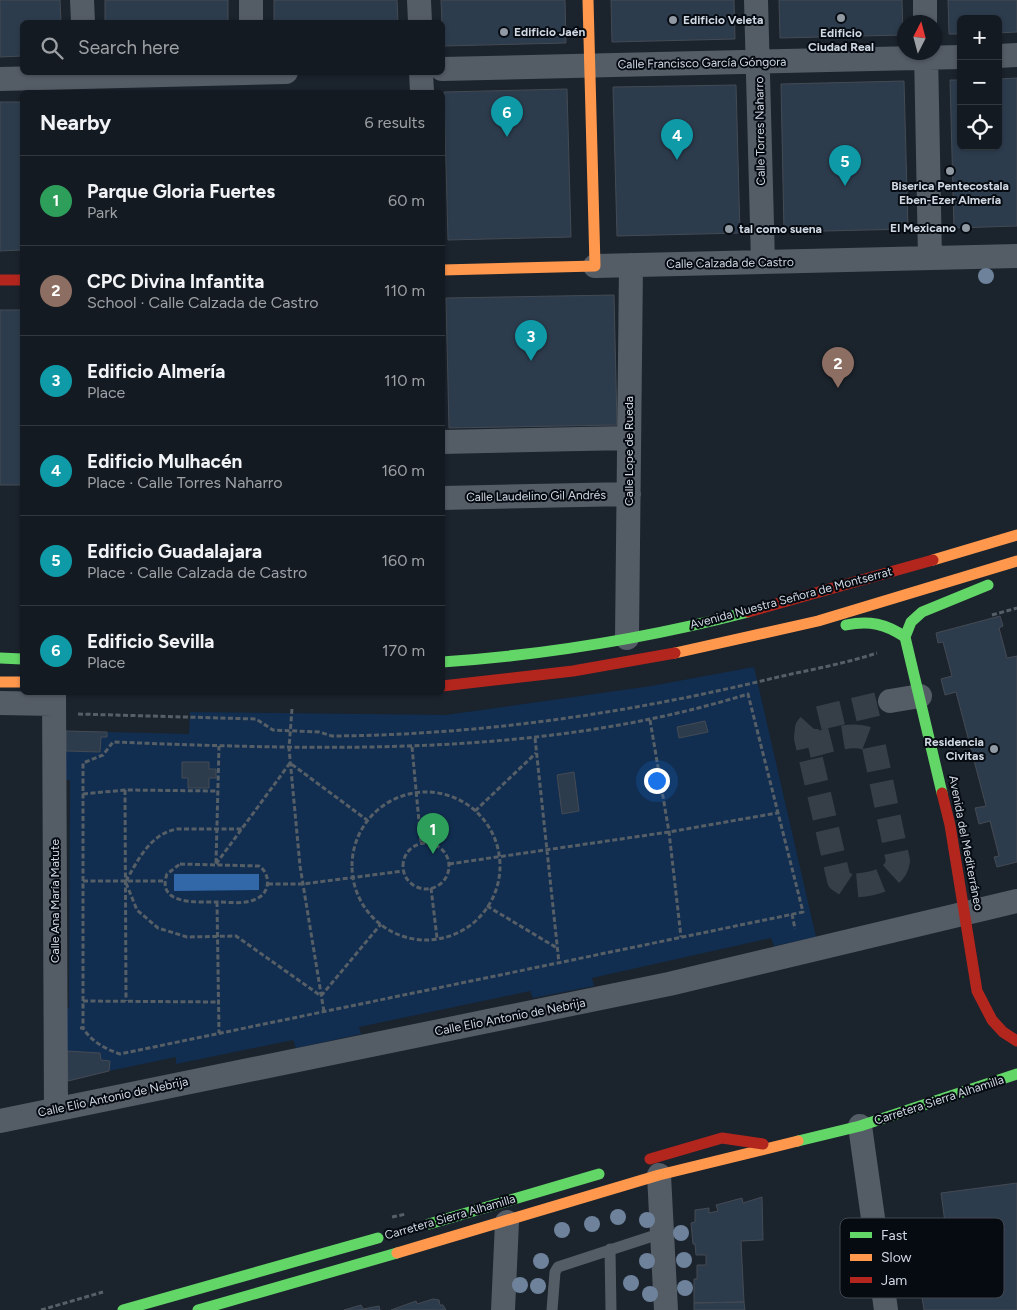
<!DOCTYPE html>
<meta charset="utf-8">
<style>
:root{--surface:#141a21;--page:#1d232a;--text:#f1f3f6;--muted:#9da1a5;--line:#33383f;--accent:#b45309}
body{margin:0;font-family:Figtree,sans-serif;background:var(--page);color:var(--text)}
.controls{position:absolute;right:15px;top:15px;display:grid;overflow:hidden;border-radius:8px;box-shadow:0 1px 4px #0004}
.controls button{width:45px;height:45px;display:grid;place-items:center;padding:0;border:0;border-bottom:1px solid var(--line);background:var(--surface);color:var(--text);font:25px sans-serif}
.compass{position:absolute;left:897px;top:15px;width:45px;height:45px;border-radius:50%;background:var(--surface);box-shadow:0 1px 4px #0004;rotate:6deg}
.you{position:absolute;left:656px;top:780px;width:18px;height:18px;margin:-12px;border:4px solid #fff;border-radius:50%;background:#1a73e8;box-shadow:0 0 0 8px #1a73e833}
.badge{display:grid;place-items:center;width:32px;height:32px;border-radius:50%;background:var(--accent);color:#fff;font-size:16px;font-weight:700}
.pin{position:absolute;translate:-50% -41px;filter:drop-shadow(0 1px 2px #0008)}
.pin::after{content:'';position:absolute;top:26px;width:18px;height:15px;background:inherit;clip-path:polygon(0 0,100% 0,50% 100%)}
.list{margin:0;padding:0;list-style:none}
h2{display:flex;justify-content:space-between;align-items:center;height:65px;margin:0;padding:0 20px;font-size:21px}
h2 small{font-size:16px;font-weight:400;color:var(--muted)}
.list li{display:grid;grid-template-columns:32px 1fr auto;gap:15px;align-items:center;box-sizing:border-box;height:90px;padding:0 20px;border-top:1px solid var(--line)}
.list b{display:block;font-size:19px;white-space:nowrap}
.list p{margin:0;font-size:16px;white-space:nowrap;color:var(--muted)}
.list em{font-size:16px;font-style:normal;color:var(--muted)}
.icon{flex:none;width:28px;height:28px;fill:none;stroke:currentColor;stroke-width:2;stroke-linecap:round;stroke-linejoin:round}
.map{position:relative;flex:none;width:1017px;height:1310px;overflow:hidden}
.search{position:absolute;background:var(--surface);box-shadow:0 1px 4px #0004;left:20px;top:20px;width:425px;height:55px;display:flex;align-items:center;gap:12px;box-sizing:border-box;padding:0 18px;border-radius:8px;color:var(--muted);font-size:19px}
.panel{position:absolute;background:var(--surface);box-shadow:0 1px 4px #0004;left:20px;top:90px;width:425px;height:605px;border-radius:8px}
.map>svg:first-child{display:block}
.green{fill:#112e51}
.water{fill:#3267a8}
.building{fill:#2d3c4d;stroke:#444a53}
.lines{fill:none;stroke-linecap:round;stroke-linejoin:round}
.street-tunnel{stroke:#363e47;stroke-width:24;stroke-dasharray:24 12;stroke-linecap:butt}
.path{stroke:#565e66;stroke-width:3;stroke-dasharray:5 2.5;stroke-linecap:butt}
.lane{stroke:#545c66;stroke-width:11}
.street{stroke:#545c66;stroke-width:24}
.fast{stroke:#63d668;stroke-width:11}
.slow{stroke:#ff974d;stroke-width:11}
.jam{stroke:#b3261e;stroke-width:11}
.tree{fill:#6e829b}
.poi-dot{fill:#9199a3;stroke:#060b12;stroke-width:2}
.labels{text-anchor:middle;stroke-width:4;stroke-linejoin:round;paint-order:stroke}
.poi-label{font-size:12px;font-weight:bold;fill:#d0d8e3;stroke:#060b12;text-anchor:start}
.street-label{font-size:12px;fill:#d0d8e3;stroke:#060b12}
.key{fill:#060b12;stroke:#434851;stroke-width:1}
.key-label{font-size:14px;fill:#d0d8e3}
</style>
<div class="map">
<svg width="1017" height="1310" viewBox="0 0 1017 1310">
<rect width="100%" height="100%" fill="#1b232c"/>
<path class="green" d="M 754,667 L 816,937 L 774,946 L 771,938 L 592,978 L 594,986 L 533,998 L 530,991 L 359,1027 L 361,1034 L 296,1048 L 293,1040 L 176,1064 L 176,1057 L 109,1071 L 109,1061 L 101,1060 L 100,1053 L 62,1051 L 61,1008 L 69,1008 L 70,780 L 61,780 L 62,730 L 66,731 L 66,751 L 100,752 L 101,737 L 107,737 L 107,732 L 189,734 L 190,712 L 446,715 L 651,686 Z"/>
<path class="water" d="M 174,874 L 259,874 L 259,890 L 174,891 Z"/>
<path class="building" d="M 0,0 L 60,0 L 61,22 L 22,22 L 22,56 L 0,57 Z
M 105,0 L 228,0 L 228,22 L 105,22 Z
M 274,0 L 397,0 L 398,22 L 274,22 Z
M 441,0 L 565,0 L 566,43 L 443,46 Z
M 611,0 L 734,0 L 735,39 L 612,42 Z
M 779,0 L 902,0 L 903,35 L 780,38 Z
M 948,0 L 1017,0 L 1017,32 L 998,33 L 998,19 L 961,19 L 961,34 L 949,34 Z
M 1017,78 L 1017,226 L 954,228 L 950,80 L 961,80 L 961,146 L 998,146 L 998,79 Z
M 904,81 L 908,229 L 784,232 L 781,84 Z
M 736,85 L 740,233 L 617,236 L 613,87 Z
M 567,89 L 571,237 L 448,240 L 444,92 Z
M 0,102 L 22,102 L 22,250 L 0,251 Z
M 614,295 L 617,425 L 449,428 L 446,298 Z
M 0,310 L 22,310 L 22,485 L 0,485 Z
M 1000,616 L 1003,626 L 999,628 L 1007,658 L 1017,656 L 1017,862 L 997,867 L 994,857 L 999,856 L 990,821 L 979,824 L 975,808 L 986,806 L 956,692 L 945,695 L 941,679 L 952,676 L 943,642 L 938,643 L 936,633 Z
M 705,721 L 708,732 L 679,738 L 677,727 Z
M 66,731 L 107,732 L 107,737 L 101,737 L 100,752 L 66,751 Z
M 182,762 L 209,762 L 209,769 L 216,769 L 216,778 L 209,778 L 209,788 L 188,788 L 188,778 L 182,778 Z
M 574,772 L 579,811 L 562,814 L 557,775 Z
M 67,1051 L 100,1053 L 101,1060 L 110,1061 L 109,1071 L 68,1081 Z
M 1017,1183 L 1017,1310 L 924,1310 L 920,1284 L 933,1282 L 931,1264 L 950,1259 L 941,1193 Z
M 762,1197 L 763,1240 L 741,1241 L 744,1302 L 694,1303 L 694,1279 L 697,1279 L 697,1265 L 706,1265 L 706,1255 L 696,1255 L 695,1244 L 693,1244 L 691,1223 L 695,1222 L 695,1210 L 709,1208 L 709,1213 L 718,1211 L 716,1205 L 742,1198 L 743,1203 Z
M 433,1299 L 439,1300 L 440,1305 L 443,1305 L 446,1310 L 391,1310 L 416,1301 L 417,1304 Z
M 744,1302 L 745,1310 L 694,1310 L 694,1303 Z
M 361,1305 L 363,1309 L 379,1306 L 380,1310 L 344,1310 Z"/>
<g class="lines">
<path class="street-tunnel" d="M 808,746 C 826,742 857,729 873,742 L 898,861 C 895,882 867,885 848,886 L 839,880 L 806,738 L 807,728 L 815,719 L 890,701"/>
<path class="path" d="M 992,615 L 1017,608
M 292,709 L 289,748 L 300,866 L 324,1012
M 78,714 L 256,719 L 273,730 L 319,732 L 332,736 C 481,735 629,713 774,678 C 808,670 844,664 877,653
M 650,720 L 669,832 L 681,937
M 535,738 L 559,963
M 412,747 L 421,843
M 125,790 L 126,1001
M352 866a74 74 0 1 1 148 0a74 74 0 1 1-148 0Z
M 83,794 L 125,790 L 217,791
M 475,811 L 536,753
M403 866a23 23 0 1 1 46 0a23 23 0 1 1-46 0Z
M 216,863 L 219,746
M 180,864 L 259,866 C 270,873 271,891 258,898 C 246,905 229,902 216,902 C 197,902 156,905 167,874 Z
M 216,864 L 290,763 L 367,820
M 449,864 L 669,832 L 777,813
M 83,881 L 165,881
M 126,881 C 138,860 150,834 177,829 L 242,829
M 126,883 L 137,910 L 158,928 L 187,937 L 236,936 L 321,996
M 268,884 L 303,884 L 403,871
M 431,888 L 437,938
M 217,902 L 219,1033
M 487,906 L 557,948
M 792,914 L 795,929
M 321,996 L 381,924
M 83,1001 L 218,1002
M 80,1028 L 83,1028 C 91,1041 105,1049 120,1054 L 803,912 L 748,694 C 541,758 326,750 113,742 L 103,755 L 83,763 L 83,1028
M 392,1217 L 406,1214
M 41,1310 L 103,1292"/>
<path class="lane" d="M 610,1249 L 611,1310
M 552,1310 L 555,1272 L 558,1267 L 662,1233"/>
<path class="street" d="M 82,0 L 83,22
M 251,0 L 251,22
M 419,0 L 420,22
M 756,0 L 763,262
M 925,0 L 925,22
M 926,52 L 930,258
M 998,56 L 1017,55
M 442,69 L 961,57
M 421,72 L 422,92
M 0,79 L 286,72
M 595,266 L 1017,256
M 442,442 L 629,438
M 442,498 L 629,494
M 627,638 L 631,265
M 54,692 L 56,1109
M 890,701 L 920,696
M 0,703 L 54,704
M 0,1121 L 669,984 L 1017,901
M 860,1126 L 886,1310
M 659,1175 L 666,1310
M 503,1310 L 507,1222"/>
<path class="fast" d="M 846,625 C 869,620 886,624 905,637
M 0,658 L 22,659
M 442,662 C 544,655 648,638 748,612
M 942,793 L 905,637 L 911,622 L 922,612 L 988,585
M 798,1141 L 860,1126 L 1017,1074
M 429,1224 L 599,1174
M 123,1310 L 378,1238
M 198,1310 L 397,1253"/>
<path class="slow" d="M 442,270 L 595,266 L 588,0
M 933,560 L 1017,535
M 675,653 L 818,621 L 1017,561
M 0,682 L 22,682
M 397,1253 L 659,1175 L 798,1141"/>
<path class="jam" d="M 0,280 L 22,280
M 748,612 L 933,560
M 442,686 L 573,671 L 675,653
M 942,793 L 950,825 L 977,991 L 992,1020 L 1003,1032 L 1017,1041
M 650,1159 L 722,1138 L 763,1144"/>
</g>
<g class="tree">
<circle cx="986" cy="276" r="8"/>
<circle cx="618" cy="1217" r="8"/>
<circle cx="647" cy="1220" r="8"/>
<circle cx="592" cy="1224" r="8"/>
<circle cx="562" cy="1230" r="8"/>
<circle cx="681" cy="1233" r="8"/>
<circle cx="684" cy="1260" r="8"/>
<circle cx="541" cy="1261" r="8"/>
<circle cx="647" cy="1261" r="8"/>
<circle cx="631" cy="1283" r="8"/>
<circle cx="520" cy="1285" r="8"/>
<circle cx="538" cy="1286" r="8"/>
<circle cx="685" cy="1288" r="8"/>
<circle cx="650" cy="1294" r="8"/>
</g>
<g class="poi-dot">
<circle cx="841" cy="18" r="5"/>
<circle cx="673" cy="20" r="5"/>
<circle cx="504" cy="32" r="5"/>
<circle cx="950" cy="171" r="5"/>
<circle cx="966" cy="228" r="5"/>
<circle cx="729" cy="229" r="5"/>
<circle cx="994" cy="749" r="5"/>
</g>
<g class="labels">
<g class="poi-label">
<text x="683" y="24">Edificio Veleta</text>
<text x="514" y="36">Edificio Jaén</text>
<text x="841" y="37" text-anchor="middle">Edificio<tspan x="841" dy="14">Ciudad Real</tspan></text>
<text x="950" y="190" text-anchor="middle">Biserica Pentecostala<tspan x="950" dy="14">Eben-Ezer Almería</tspan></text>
<text x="956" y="232" text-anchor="end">El Mexicano</text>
<text x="739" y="233">tal como suena</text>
<text x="984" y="746" text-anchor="end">Residencia<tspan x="984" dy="14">Civitas</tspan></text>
</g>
<g class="street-label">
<text transform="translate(702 63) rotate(-1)" y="4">Calle Francisco García Góngora</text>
<text transform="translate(760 131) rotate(-91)" y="4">Calle Torres Naharro</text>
<text transform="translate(730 263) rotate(-1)" y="4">Calle Calzada de Castro</text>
<text transform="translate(629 451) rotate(-90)" y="4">Calle Lope de Rueda</text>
<text transform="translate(536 496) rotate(-1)" y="4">Calle Laudelino Gil Andrés</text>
<text transform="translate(791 598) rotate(-15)" y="4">Avenida Nuestra Señora de Montserrat</text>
<text transform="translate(966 843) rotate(79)" y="4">Avenida del Mediterráneo</text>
<text transform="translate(55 901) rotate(-90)" y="4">Calle Ana María Matute</text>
<text transform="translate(510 1017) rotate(-11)" y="4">Calle Elio Antonio de Nebrija</text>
<text transform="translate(113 1097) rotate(-12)" y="4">Calle Elio Antonio de Nebrija</text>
<text transform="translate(939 1100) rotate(-18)" y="4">Carretera Sierra Alhamilla</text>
<text transform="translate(450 1217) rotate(-16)" y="4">Carretera Sierra Alhamilla</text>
</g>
</g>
<rect x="840" y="1218" width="164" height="80" rx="8" class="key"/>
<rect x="850" y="1232" width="22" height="6" fill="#63d668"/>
<rect x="850" y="1254" width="22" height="7" fill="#ff974d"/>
<rect x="850" y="1277" width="22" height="6" fill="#b3261e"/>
<g class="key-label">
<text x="881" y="1240">Fast</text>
<text x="881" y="1262">Slow</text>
<text x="881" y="1285">Jam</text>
</g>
</svg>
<div class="controls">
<button>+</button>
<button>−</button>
<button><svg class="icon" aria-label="locate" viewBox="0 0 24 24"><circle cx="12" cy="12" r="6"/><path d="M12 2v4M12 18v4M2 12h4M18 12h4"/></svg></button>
</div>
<svg class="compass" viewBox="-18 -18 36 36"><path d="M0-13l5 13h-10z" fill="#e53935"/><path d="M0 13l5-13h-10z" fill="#9da1a5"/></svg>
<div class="you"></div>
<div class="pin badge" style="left:433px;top:854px;background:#2e9e5b">1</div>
<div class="pin badge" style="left:838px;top:388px;background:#8d6e63">2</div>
<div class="pin badge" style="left:531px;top:361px;background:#0f9aa8">3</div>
<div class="pin badge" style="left:677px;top:160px;background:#0f9aa8">4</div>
<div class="pin badge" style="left:845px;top:186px;background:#0f9aa8">5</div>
<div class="pin badge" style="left:507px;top:137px;background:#0f9aa8">6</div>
<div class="search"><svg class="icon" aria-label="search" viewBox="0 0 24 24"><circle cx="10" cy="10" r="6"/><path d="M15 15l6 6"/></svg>Search here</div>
<section class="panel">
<h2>Nearby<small>6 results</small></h2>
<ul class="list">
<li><span class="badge" style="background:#2e9e5b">1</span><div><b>Parque Gloria Fuertes</b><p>Park</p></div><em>60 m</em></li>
<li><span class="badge" style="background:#8d6e63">2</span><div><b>CPC Divina Infantita</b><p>School · Calle Calzada de Castro</p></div><em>110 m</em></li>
<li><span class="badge" style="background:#0f9aa8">3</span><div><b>Edificio Almería</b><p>Place</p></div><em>110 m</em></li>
<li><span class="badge" style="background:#0f9aa8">4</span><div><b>Edificio Mulhacén</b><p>Place · Calle Torres Naharro</p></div><em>160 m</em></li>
<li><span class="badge" style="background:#0f9aa8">5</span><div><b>Edificio Guadalajara</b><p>Place · Calle Calzada de Castro</p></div><em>160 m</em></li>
<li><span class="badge" style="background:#0f9aa8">6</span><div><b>Edificio Sevilla</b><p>Place</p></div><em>170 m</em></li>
</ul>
</section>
</div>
